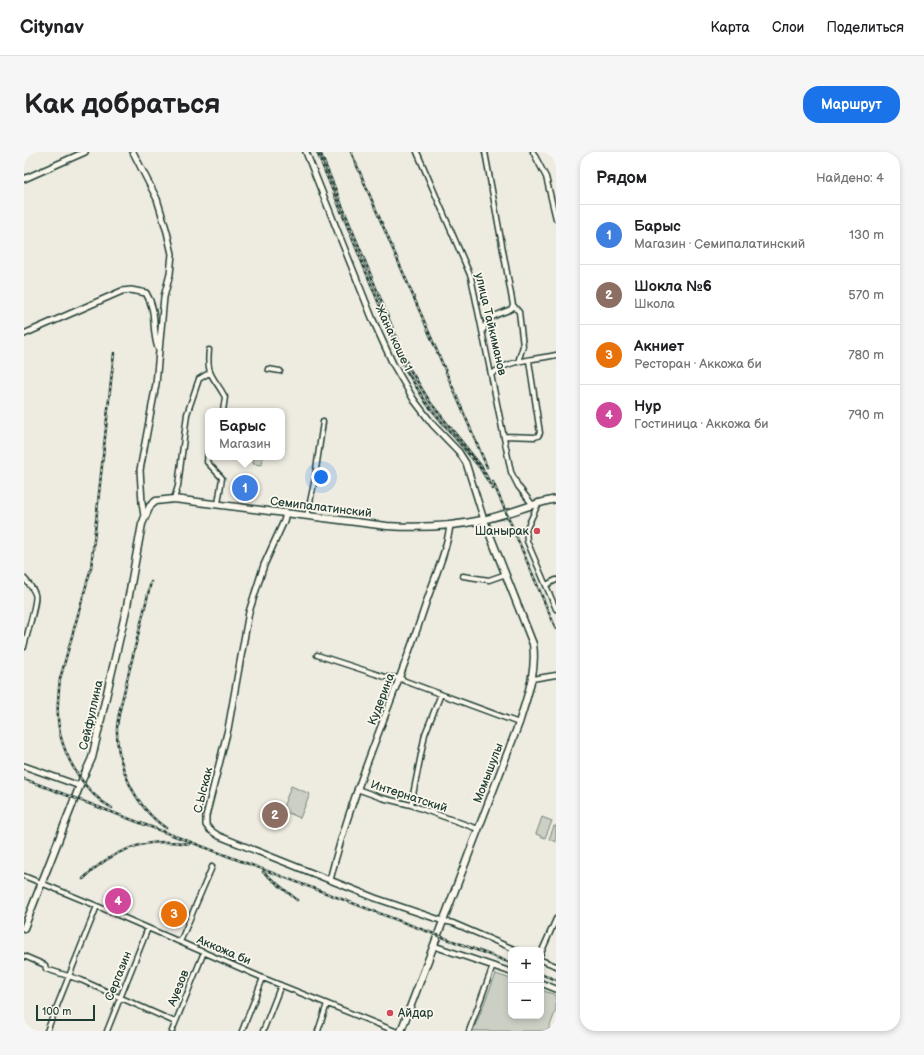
<!DOCTYPE html>
<html lang="ru">
<meta charset="utf-8">
<style>
:root{--surface:#fff;--page:#f6f6f6;--text:#202124;--muted:#757577;--line:#e0e0e0;--accent:#1a73e8}
body{margin:0;font-family:"Balsamiq Sans",sans-serif;background:var(--page);color:var(--text)}
.controls{position:absolute;right:12px;bottom:12px;display:grid;overflow:hidden;border-radius:8px;box-shadow:0 2px 6px #0003}
.controls button{width:36px;height:36px;display:grid;place-items:center;padding:0;border:0;border-bottom:1px solid var(--line);background:var(--surface);color:var(--text);font:20px sans-serif}
.scale{position:absolute;left:12px;bottom:10px;width:59px;box-sizing:border-box;padding-left:4px;border:2px solid #1f3d34;border-top:0;font-size:11px;line-height:14px;white-space:nowrap;color:#1f3d34;-webkit-text-stroke:3px #fbf7ec;paint-order:stroke}
.you{position:absolute;left:297px;top:325px;width:14px;height:14px;margin:-10px;border:3px solid #fff;border-radius:50%;background:#1a73e8;box-shadow:0 0 0 6px #1a73e833}
.badge{display:grid;place-items:center;width:26px;height:26px;border-radius:50%;background:var(--accent);color:#fff;font-size:13px;font-weight:700}
.pin{position:absolute;translate:-50% -50%;border:2px solid #fff;box-shadow:0 1px 4px #0006}
.popup{position:absolute;left:181px;top:256px;width:80px;height:52px;box-sizing:border-box;display:grid;place-content:center;border-radius:8px;background:var(--surface);filter:drop-shadow(0 1px 3px #0005);font-size:13px;white-space:nowrap;color:var(--muted)}
.popup b{font-size:15px;color:var(--text)}
.popup::after{content:'';position:absolute;left:50%;top:100%;margin-left:-8px;border:8px solid transparent;border-top-color:var(--surface)}
.list{margin:0;padding:0;list-style:none}
h2{display:flex;justify-content:space-between;align-items:center;height:52px;margin:0;padding:0 16px;font-size:17px}
h2 small{font-size:13px;font-weight:400;color:var(--muted)}
.list li{display:grid;grid-template-columns:26px 1fr auto;gap:12px;align-items:center;box-sizing:border-box;height:60px;padding:0 16px;border-top:1px solid var(--line)}
.list b{display:block;font-size:15px;white-space:nowrap}
.list p{margin:0;font-size:13px;white-space:nowrap;color:var(--muted)}
.list em{font-size:13px;font-style:normal;color:var(--muted)}
.map{position:relative;flex:none;width:532px;height:879px;overflow:hidden;border-radius:16px}
header{display:flex;align-items:center;gap:24px;box-sizing:border-box;height:56px;padding:0 20px;background:var(--surface);border-bottom:1px solid var(--line)}
header strong{font-size:19px}
nav{display:flex;gap:22px;margin-inline-start:auto;font-size:14px}
.intro{display:flex;align-items:center;justify-content:space-between;box-sizing:border-box;height:96px;padding:0 24px}
h1{margin:0;font-size:28px}
.button{padding:10px 18px;border-radius:16px;background:var(--accent);color:#fff;font-size:14px;font-weight:700}
main{display:flex;gap:24px;padding:0 24px}
aside{flex:1;background:var(--surface);border-radius:16px;box-shadow:0 2px 6px #0003}
.map>svg:first-child{display:block}
.green{fill:#cbcfc4;stroke:#75867c}
.lines{fill:none;stroke-linecap:round;stroke-linejoin:round}
.minor-casing{stroke:#1f3d34;stroke-width:7}
.tertiary-casing{stroke:#1f3d34;stroke-width:8}
.secondary-casing{stroke:#1f3d34;stroke-width:9}
.minor{stroke:#fbf7ec;stroke-width:4}
.tertiary{stroke:#fbf7ec;stroke-width:5}
.secondary{stroke:#fbf7ec;stroke-width:6}
.rail-casing{stroke:#1f3d34;stroke-width:2.5}
.rail{stroke:#fbf7ec;stroke-width:1;stroke-dasharray:3;stroke-linecap:butt}
.poi-dot{fill:#d1495b;stroke:#fbf7ec;stroke-width:1.5}
.labels{text-anchor:middle;stroke-width:3.5;stroke-linejoin:round;paint-order:stroke}
.street-label{font-size:12px;fill:#1f3d34;stroke:#fbf7ec}
.poi-label{font-size:12px;fill:#1f3d34;stroke:#fbf7ec;text-anchor:end}
</style>
<header>
<strong>Citynav</strong>
<nav><a>Карта</a><a>Слои</a><a>Поделиться</a></nav>
</header>
<div class="intro"><h1>Как добраться</h1><a class="button">Маршрут</a></div>
<main>
<div class="map">
<svg width="532" height="879" viewBox="0 0 532 879">
<rect width="100%" height="100%" fill="#eeece1"/>
<filter id="ink" filterUnits="userSpaceOnUse"><feTurbulence type="fractalNoise" baseFrequency=".025" numOctaves="2"/><feDisplacementMap in="SourceGraphic" scale="8" xChannelSelector="R" yChannelSelector="G"/><feConvolveMatrix kernelMatrix="1 2 1 2 8 2 1 2 1" color-interpolation-filters="sRGB"/></filter>
<g filter="url(#ink)">
<path class="green" d="M 230,305 L 239,305 L 238,313 L 229,312 Z
M 267,634 L 286,642 L 276,666 L 258,658 Z
M 518,665 L 528,669 L 521,686 L 512,682 Z
M 530,674 L 532,674 L 532,690 L 525,687 Z
M 472,822 L 487,827 L 487,864 L 517,864 L 517,838 L 532,843 L 532,858 L 524,879 L 449,879 Z"/>
<g class="lines">
<defs>
<path id="minor" d="M 393,0 L 447,125 L 487,320 L 494,334 L 508,352
M 461,0 L 489,153 L 495,160 L 499,194 L 494,210
M 509,0 L 522,25 L 532,67
M 460,177 C 462,164 477,162 487,157 L 489,153
M 185,198 C 182,225 190,224 201,245 L 199,259
M 244,217 L 256,219
M 468,222 C 485,207 511,208 532,203
M 481,284 L 511,285 L 514,284 L 516,281 L 505,209
M 184,299 L 183,310 L 198,326 L 194,352
M 150,347 L 154,334 L 163,262 L 175,227 L 185,221
M 515,350 L 502,378 L 503,389 L 532,457
M 283,364 L 290,331 L 299,270
M 439,424 L 465,428 L 482,422
M 0,426 C 4,431 9,436 11,442 C 14,448 2,485 0,495
M 522,433 L 532,428
M 293,503 L 361,525 L 376,526 L 381,529 L 495,571
M 508,527 L 532,523
M 333,637 L 358,646 L 387,653 L 454,677
M 387,653 L 401,582 L 417,542
M 0,724 L 73,754 L 239,826 L 371,879
M 419,769 L 429,771 L 492,798
M 156,790 L 188,715
M 517,801 L 532,767
M 0,804 L 21,813 L 22,817 L 57,828 L 151,870
M 517,808 L 532,814
M 23,879 L 73,754
M 83,879 L 124,776
M 148,879 L 180,800
M 218,879 L 239,826
M 239,879 L 257,833
M 294,879 L 303,852
M 445,879 L 469,814"/>
<path id="tertiary" d="M 109,0 L 133,47 L 143,80 L 148,102 L 146,122 L 140,145 L 132,232 L 116,318 L 118,351 L 120,364
M 282,0 L 349,168 L 369,212 L 390,248 L 409,273 L 435,300 L 442,311 L 460,368
M 0,27 L 61,0
M 0,182 L 98,139 L 107,138 L 122,141 C 134,160 127,176 134,196
M 262,361 L 260,369 L 240,413 L 225,460 L 204,577 L 182,664 L 182,673 L 186,678 L 195,684 L 351,746 L 419,769
M 0,614 L 56,634
M 306,728 C 329,634 371,546 401,454 C 409,429 423,399 426,373
M 410,794 L 487,820
M 517,831 L 532,837"/>
<path id="secondary" d="M 0,776 L 58,628 L 68,606 L 103,454 L 118,372 L 126,354 L 132,349 L 150,347 L 363,374 C 395,376 426,375 458,368 C 483,363 506,352 532,347
M 377,879 L 495,571 C 503,545 513,519 509,492 L 460,368"/>
</defs>
<use href="#minor" class="minor-casing"/>
<use href="#tertiary" class="tertiary-casing"/>
<use href="#secondary" class="secondary-casing"/>
<use href="#minor" class="minor"/>
<use href="#tertiary" class="tertiary"/>
<use href="#secondary" class="secondary"/>
<defs>
<path id="rail" d="M 293,0 L 382,218 L 403,252 L 456,316 L 469,337 L 458,315 L 406,250 L 385,216 L 296,0
M 327,0 L 463,315
M 469,330 L 532,477
M 127,430 C 119,462 111,495 103,528 C 100,543 94,560 93,576 C 92,613 111,655 142,676
M 0,627 L 487,811
M 88,656 C 62,642 43,610 36,582 C 32,564 34,546 36,527 L 67,416 L 90,201
M 239,720 L 273,748
M 59,727 C 89,697 122,685 165,692
M 517,822 L 532,828"/>
</defs>
<use href="#rail" class="rail-casing"/>
<use href="#rail" class="rail"/>
</g>
</g>
<g class="poi-dot">
<circle cx="513" cy="379" r="4"/>
<circle cx="366" cy="861" r="4"/>
</g>
<g class="labels">
<g class="street-label">
<text transform="translate(467 172) rotate(77)" y="4">улица Тайкиманов</text>
<text transform="translate(370 186) rotate(65)" y="4">Жана коше 1</text>
<text transform="translate(297 355) rotate(7)" y="4">Семипалатинский</text>
<text transform="translate(357 547) rotate(-69)" y="4">Кудерина</text>
<text transform="translate(67 563) rotate(-77)" y="4">Сейфуллина</text>
<text transform="translate(464 621) rotate(-69)" y="4">Момышулы</text>
<text transform="translate(179 638) rotate(-76)" y="4">С.Ыскак</text>
<text transform="translate(385 644) rotate(18)" y="4">Интернатский</text>
<text transform="translate(200 798) rotate(23)" y="4">Аккожа би</text>
<text transform="translate(94 824) rotate(-68)" y="4">Сергазин</text>
<text transform="translate(154 836) rotate(-68)" y="4">Ауезов</text>
</g>
<g class="poi-label">
<text x="505" y="383">Шанырак</text>
<text x="374" y="865" text-anchor="start">Айдар</text>
</g>
</g>
</svg>
<div class="controls">
<button>+</button>
<button>−</button>
</div>
<div class="scale">100 m</div>
<div class="you"></div>
<div class="pin badge" style="left:221px;top:336px;background:#3f7fe0">1</div>
<div class="popup"><b>Барыс</b>Магазин</div>
<div class="pin badge" style="left:251px;top:663px;background:#8d6e63">2</div>
<div class="pin badge" style="left:150px;top:762px;background:#e8710a">3</div>
<div class="pin badge" style="left:94px;top:749px;background:#d1479c">4</div>
</div>
<aside>
<h2>Рядом<small>Найдено: 4</small></h2>
<ul class="list">
<li><span class="badge" style="background:#3f7fe0">1</span><div><b>Барыс</b><p>Магазин · Семипалатинский</p></div><em>130 m</em></li>
<li><span class="badge" style="background:#8d6e63">2</span><div><b>Шокла №6</b><p>Школа</p></div><em>570 m</em></li>
<li><span class="badge" style="background:#e8710a">3</span><div><b>Акниет</b><p>Ресторан · Аккожа би</p></div><em>780 m</em></li>
<li><span class="badge" style="background:#d1479c">4</span><div><b>Нур</b><p>Гостиница · Аккожа би</p></div><em>790 m</em></li>
</ul>
</aside>
</main>
